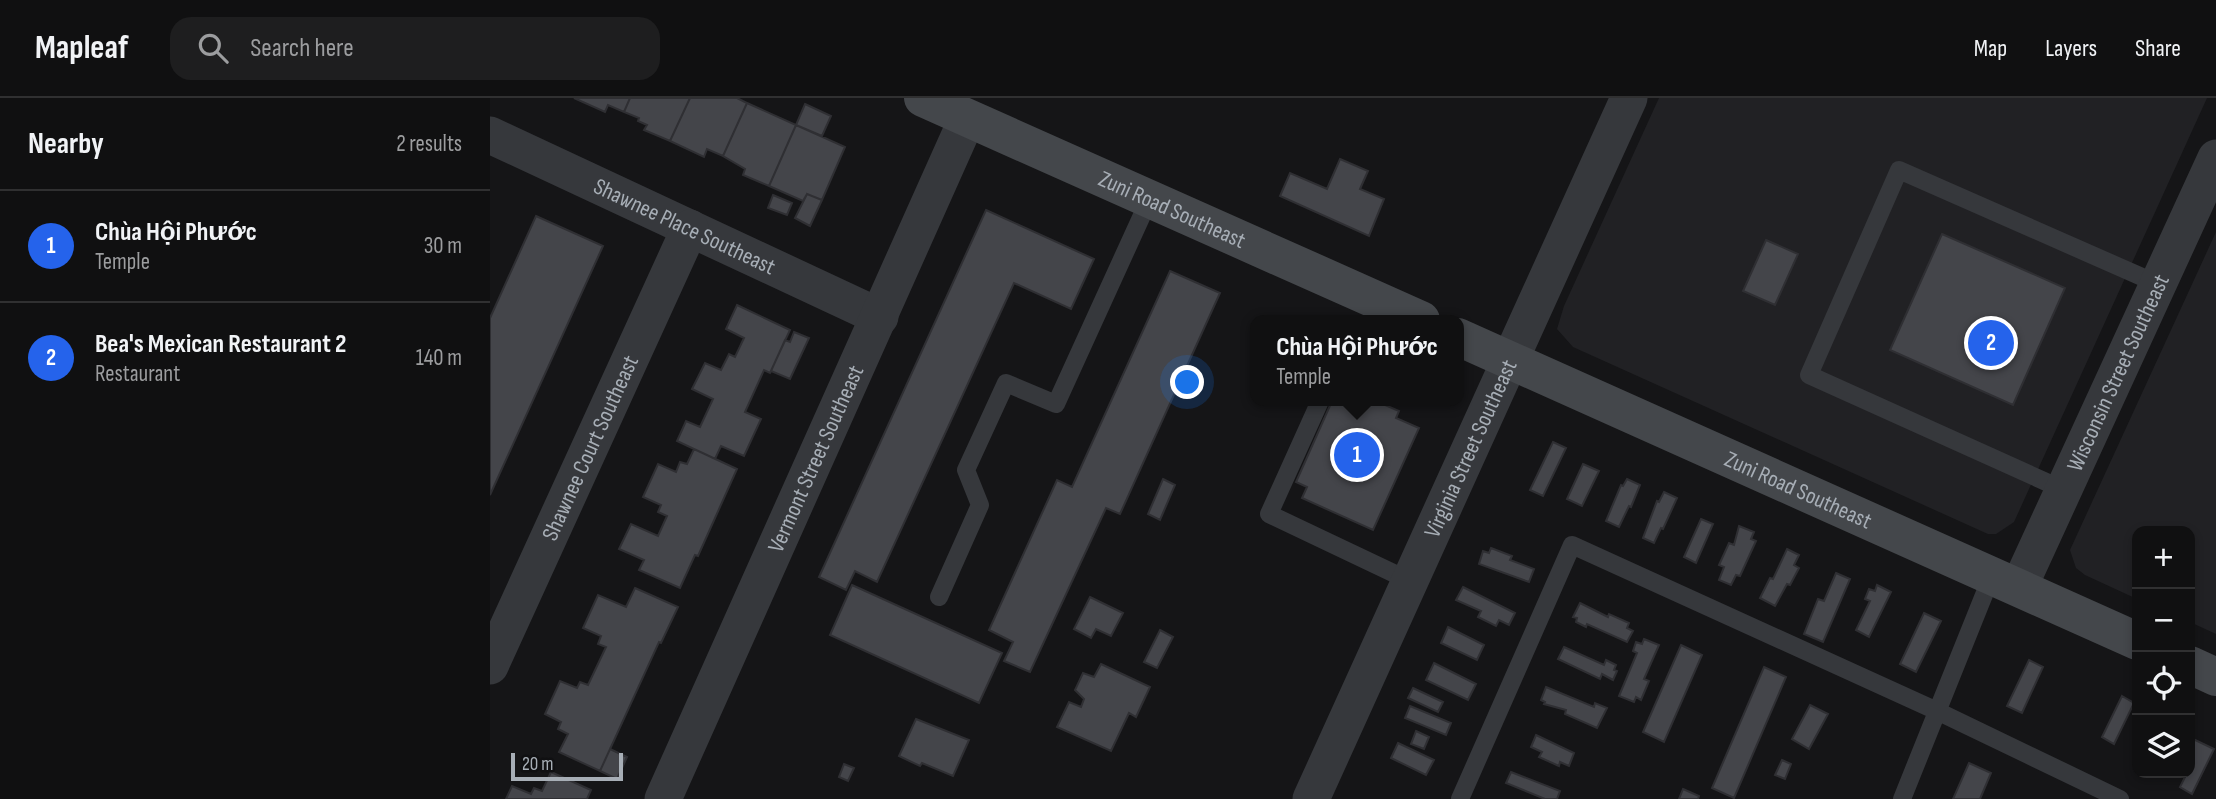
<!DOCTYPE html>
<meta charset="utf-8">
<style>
:root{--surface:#101011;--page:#1e1e1f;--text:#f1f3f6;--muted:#9c9d9f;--line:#303031;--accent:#2563eb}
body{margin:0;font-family:"Sofia Sans Condensed",sans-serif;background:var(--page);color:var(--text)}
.controls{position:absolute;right:21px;bottom:21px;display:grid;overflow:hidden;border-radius:14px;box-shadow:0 4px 10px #0003}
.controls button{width:63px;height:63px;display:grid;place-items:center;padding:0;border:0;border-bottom:2px solid var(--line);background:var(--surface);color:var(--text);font:35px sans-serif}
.scale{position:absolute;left:21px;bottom:18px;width:112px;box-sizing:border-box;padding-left:7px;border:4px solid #a7aeb6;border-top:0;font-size:19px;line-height:24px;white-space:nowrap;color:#a7aeb6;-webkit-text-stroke:5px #101012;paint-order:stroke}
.you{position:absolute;left:698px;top:285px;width:24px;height:24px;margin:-18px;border:5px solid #fff;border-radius:50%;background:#1a73e8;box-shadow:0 0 0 10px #1a73e833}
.badge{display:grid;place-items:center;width:46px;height:46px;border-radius:50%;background:var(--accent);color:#fff;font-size:23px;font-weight:700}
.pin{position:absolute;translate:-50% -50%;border:4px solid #fff;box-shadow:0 2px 7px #0006}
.popup{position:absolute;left:760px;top:217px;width:214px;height:91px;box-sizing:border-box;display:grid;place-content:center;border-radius:14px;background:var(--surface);filter:drop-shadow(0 2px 5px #0005);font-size:23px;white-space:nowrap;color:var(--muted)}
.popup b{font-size:26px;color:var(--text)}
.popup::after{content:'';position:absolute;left:50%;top:100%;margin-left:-14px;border:14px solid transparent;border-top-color:var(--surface)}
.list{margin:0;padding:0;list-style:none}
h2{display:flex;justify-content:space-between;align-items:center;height:91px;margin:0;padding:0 28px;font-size:30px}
h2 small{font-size:23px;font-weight:400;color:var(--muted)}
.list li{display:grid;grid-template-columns:46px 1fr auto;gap:21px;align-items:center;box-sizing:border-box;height:112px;padding:0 28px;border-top:2px solid var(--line)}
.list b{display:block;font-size:26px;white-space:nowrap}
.list p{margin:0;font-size:23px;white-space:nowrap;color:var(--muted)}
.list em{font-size:23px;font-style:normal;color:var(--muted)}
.icon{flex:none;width:38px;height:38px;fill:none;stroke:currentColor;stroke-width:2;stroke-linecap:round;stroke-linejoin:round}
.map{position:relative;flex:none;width:1726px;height:701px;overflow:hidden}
header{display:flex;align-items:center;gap:42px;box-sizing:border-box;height:98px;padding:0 35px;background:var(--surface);border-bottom:2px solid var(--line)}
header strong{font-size:33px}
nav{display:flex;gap:38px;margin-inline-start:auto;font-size:24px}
.search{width:490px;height:63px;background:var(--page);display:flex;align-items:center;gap:18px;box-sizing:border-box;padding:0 24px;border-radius:21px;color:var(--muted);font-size:26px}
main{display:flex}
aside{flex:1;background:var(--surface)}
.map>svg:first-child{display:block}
.built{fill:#212124}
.building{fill:#44454a;stroke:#2f2f33;stroke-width:2}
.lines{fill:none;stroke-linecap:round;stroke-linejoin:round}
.lane{stroke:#36383c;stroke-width:18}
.street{stroke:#36383c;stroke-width:37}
.secondary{stroke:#44474b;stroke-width:38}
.labels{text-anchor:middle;stroke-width:5;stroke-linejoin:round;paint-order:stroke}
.street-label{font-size:23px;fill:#a7aeb6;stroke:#101012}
</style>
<header>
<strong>Mapleaf</strong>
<div class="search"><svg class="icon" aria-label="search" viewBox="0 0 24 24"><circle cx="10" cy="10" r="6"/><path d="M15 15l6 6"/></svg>Search here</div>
<nav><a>Map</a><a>Layers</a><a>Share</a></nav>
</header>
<main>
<aside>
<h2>Nearby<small>2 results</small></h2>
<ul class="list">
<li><span class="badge">1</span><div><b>Chùa Hội Phước</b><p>Temple</p></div><em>30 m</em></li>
<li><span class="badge">2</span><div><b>Bea's Mexican Restaurant 2</b><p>Restaurant</p></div><em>140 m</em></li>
</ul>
</aside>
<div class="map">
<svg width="1726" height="701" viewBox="0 0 1726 701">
<rect width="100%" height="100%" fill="#151517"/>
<path class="built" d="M 1169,0 L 1717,0 L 1524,424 L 1506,436 L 1498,436 L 1083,249 L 1067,231 L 1074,208 Z
M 1726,134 L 1726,536 L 1700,524 L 1700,433 L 1647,433 L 1647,501 L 1595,477 L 1586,470 L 1580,452 Z"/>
<path class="building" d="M 84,0 L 140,0 L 134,14 L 118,7 L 115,14 Z
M 140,0 L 200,0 L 180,43 L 154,32 L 157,27 L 148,23 L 149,20 L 134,14 Z
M 200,0 L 247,0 L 257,5 L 233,58 L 217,51 L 214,59 L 180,43 Z
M 257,5 L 306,27 L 279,88 L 253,77 L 255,71 L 233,58 Z
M 315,6 L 341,18 L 332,38 L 306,27 Z
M 306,27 L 355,49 L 332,102 L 317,96 L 313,103 L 279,88 Z
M 850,61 L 878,73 L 870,91 L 894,101 L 879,138 L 790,98 L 800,75 L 837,91 Z
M 317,96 L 332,102 L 320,128 L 305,120 Z
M 283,97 L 302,105 L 297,117 L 278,110 Z
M 496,112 L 604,161 L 581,211 L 524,185 L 387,484 L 365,473 L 356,492 L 329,479 Z
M 46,118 L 113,148 L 0,397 L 0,220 Z
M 1452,136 L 1575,190 L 1523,307 L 1400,252 Z
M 1276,142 L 1308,156 L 1285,207 L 1253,193 Z
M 680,173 L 730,195 L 630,416 L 616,410 L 540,574 L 514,563 L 523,544 L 499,532 L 567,382 L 582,389 Z
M 247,207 L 300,232 L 280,275 L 274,272 L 255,314 L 271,321 L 254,358 L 231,348 L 225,361 L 187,343 L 196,323 L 210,329 L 223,301 L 202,291 L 215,265 L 231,272 L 239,256 L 245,259 L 254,240 L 236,231 Z
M 304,234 L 319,240 L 300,281 L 281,273 L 295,242 L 300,244 Z
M 842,303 L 886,303 L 909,313 L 906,320 L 929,330 L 883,432 L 812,400 L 817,389 L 806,384 Z
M 1063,344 L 1076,350 L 1053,398 L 1040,392 Z
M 204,351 L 247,371 L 208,458 L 205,457 L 190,490 L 149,472 L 154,462 L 129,451 L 141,426 L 168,438 L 177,418 L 168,414 L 171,407 L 153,399 L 168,366 L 186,374 L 190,364 L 197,366 Z
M 1093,366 L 1109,373 L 1092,408 L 1077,401 Z
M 673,381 L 685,387 L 670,422 L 658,416 Z
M 1137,381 L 1150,387 L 1141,409 L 1139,408 L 1129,429 L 1116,423 L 1131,387 L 1133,388 Z
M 1174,394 L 1187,400 L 1173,431 L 1171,430 L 1164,445 L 1153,440 L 1167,403 L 1169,404 Z
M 1211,421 L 1223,426 L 1206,465 L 1194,459 Z
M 1249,428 L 1264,434 L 1261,441 L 1266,443 L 1250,478 L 1246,477 L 1241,487 L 1229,482 L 1234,469 L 1229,467 L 1239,445 L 1244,447 Z
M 1001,450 L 1022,458 L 1020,462 L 1044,471 L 1039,484 L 989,466 L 993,453 L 999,455 Z
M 1297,451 L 1309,457 L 1304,467 L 1309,470 L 1300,487 L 1297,486 L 1285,508 L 1270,500 L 1280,480 L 1283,481 Z
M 1346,475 L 1360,481 L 1333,544 L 1314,536 L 1328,501 L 1334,503 Z
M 362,487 L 512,555 L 489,605 L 340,537 Z
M 1387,487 L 1401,494 L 1379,539 L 1366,532 L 1380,503 L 1375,501 L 1379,491 L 1385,493 Z
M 973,489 L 1025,515 L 1019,527 L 1009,522 L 1006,528 L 988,519 L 991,513 L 966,502 Z
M 145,490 L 188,509 L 171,545 L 169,544 L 110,673 L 69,654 L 78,636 L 68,631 L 71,624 L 55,616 L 70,583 L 87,590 L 90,584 L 98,587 L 116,549 L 108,546 L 111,538 L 93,530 L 108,497 L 136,509 Z
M 600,499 L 633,515 L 621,538 L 606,531 L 601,540 L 584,531 Z
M 1090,505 L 1118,519 L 1119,516 L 1139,525 L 1137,530 L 1143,533 L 1137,544 L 1097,526 L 1096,529 L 1086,524 L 1087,520 L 1083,519 Z
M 1434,515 L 1451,523 L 1426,574 L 1410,566 Z
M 958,529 L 994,547 L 987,562 L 951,545 Z
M 670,532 L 683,539 L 667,570 L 654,564 Z
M 1154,541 L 1169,547 L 1154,581 L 1159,583 L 1151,602 L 1146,599 L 1144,604 L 1129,598 L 1147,555 L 1143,553 L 1146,544 L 1152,546 Z
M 1191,547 L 1212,557 L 1174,644 L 1153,634 Z
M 1074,549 L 1114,567 L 1116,562 L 1126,567 L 1124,572 L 1127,573 L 1123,582 L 1112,576 L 1110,581 L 1068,561 Z
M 1539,562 L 1553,569 L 1532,615 L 1517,608 Z
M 944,565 L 986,586 L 978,602 L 936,582 Z
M 611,566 L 660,589 L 646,619 L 639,615 L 621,653 L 567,629 L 579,604 L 591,609 L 594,601 L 585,592 L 593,575 L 604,579 Z
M 1274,569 L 1296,579 L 1244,700 L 1222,690 Z
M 1056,589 L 1104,609 L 1105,605 L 1117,610 L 1107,630 L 1075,616 L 1076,612 L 1054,606 L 1055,604 L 1051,602 Z
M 923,590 L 953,604 L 948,614 L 918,600 Z
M 1632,598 L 1644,605 L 1624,646 L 1612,639 Z
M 1320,607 L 1338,616 L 1319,651 L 1302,641 Z
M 920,608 L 961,625 L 956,637 L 915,620 Z
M 426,621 L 479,642 L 463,678 L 432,665 L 430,668 L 409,658 Z
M 926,633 L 939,639 L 934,651 L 921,646 Z
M 1046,637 L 1084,655 L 1079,668 L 1070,664 L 1069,668 L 1049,659 L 1052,654 L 1041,649 Z
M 1701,640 L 1724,651 L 1702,696 L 1690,689 L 1697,675 L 1700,675 L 1700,644 Z
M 908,645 L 944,662 L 936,677 L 901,660 Z
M 120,651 L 137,659 L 127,681 L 110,673 Z
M 1292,662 L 1301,666 L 1295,681 L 1285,677 Z
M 1479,665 L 1501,675 L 1490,701 L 1463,701 Z
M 354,666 L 364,670 L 358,683 L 349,679 Z
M 61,674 L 101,692 L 97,701 L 16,701 L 22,688 L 41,696 L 44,690 L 52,693 Z
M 1021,674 L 1070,693 L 1067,701 L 1055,701 L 1016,685 Z
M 1193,691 L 1209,698 L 1208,701 L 1189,701 Z"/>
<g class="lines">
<path class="lane" d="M 830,303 L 779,416 L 920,483
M 1574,392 L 1319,277 L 1409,72 L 1668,186
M 449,499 L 490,407 L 476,372 L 516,285 L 566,306 L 659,102
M 970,701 L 1082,447 L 1447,613 L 1630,701
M 1412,701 L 1502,477"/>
<g class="street">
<path id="s1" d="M 0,37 L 390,219"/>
<path id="s2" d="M 1529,489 L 1726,60"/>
<path id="s3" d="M 0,568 L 200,130"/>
<path id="s4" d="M 173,701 L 477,21"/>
<path id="s5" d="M 821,701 L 1139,0"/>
</g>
<g class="secondary">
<path id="s6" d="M 433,0 L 931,222"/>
<path id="s7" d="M 968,239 L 1647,543"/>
<path d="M 1700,567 L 1726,579"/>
</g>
</g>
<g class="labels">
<g class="street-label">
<text dy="8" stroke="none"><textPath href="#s6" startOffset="273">Zuni Road Southeast</textPath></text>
<text dy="8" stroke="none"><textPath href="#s1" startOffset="215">Shawnee Place Southeast</textPath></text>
<text dy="8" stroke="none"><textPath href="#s2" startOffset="236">Wisconsin Street Southeast</textPath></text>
<text dy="8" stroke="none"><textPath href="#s3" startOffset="240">Shawnee Court Southeast</textPath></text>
<text dy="8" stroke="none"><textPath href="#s5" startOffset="385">Virginia Street Southeast</textPath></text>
<text dy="8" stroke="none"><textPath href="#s4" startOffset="373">Vermont Street Southeast</textPath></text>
<text dy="8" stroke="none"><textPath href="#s7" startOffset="373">Zuni Road Southeast</textPath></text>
</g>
</g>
</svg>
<div class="controls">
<button>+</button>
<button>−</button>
<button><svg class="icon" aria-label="locate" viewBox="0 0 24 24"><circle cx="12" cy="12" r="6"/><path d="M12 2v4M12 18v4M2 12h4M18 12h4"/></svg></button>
<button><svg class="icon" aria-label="layers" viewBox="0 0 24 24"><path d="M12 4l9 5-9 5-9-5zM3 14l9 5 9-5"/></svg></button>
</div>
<div class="scale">20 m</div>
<div class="you"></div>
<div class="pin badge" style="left:867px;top:357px">1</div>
<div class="popup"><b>Chùa Hội Phước</b>Temple</div>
<div class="pin badge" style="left:1501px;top:245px">2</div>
</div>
</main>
